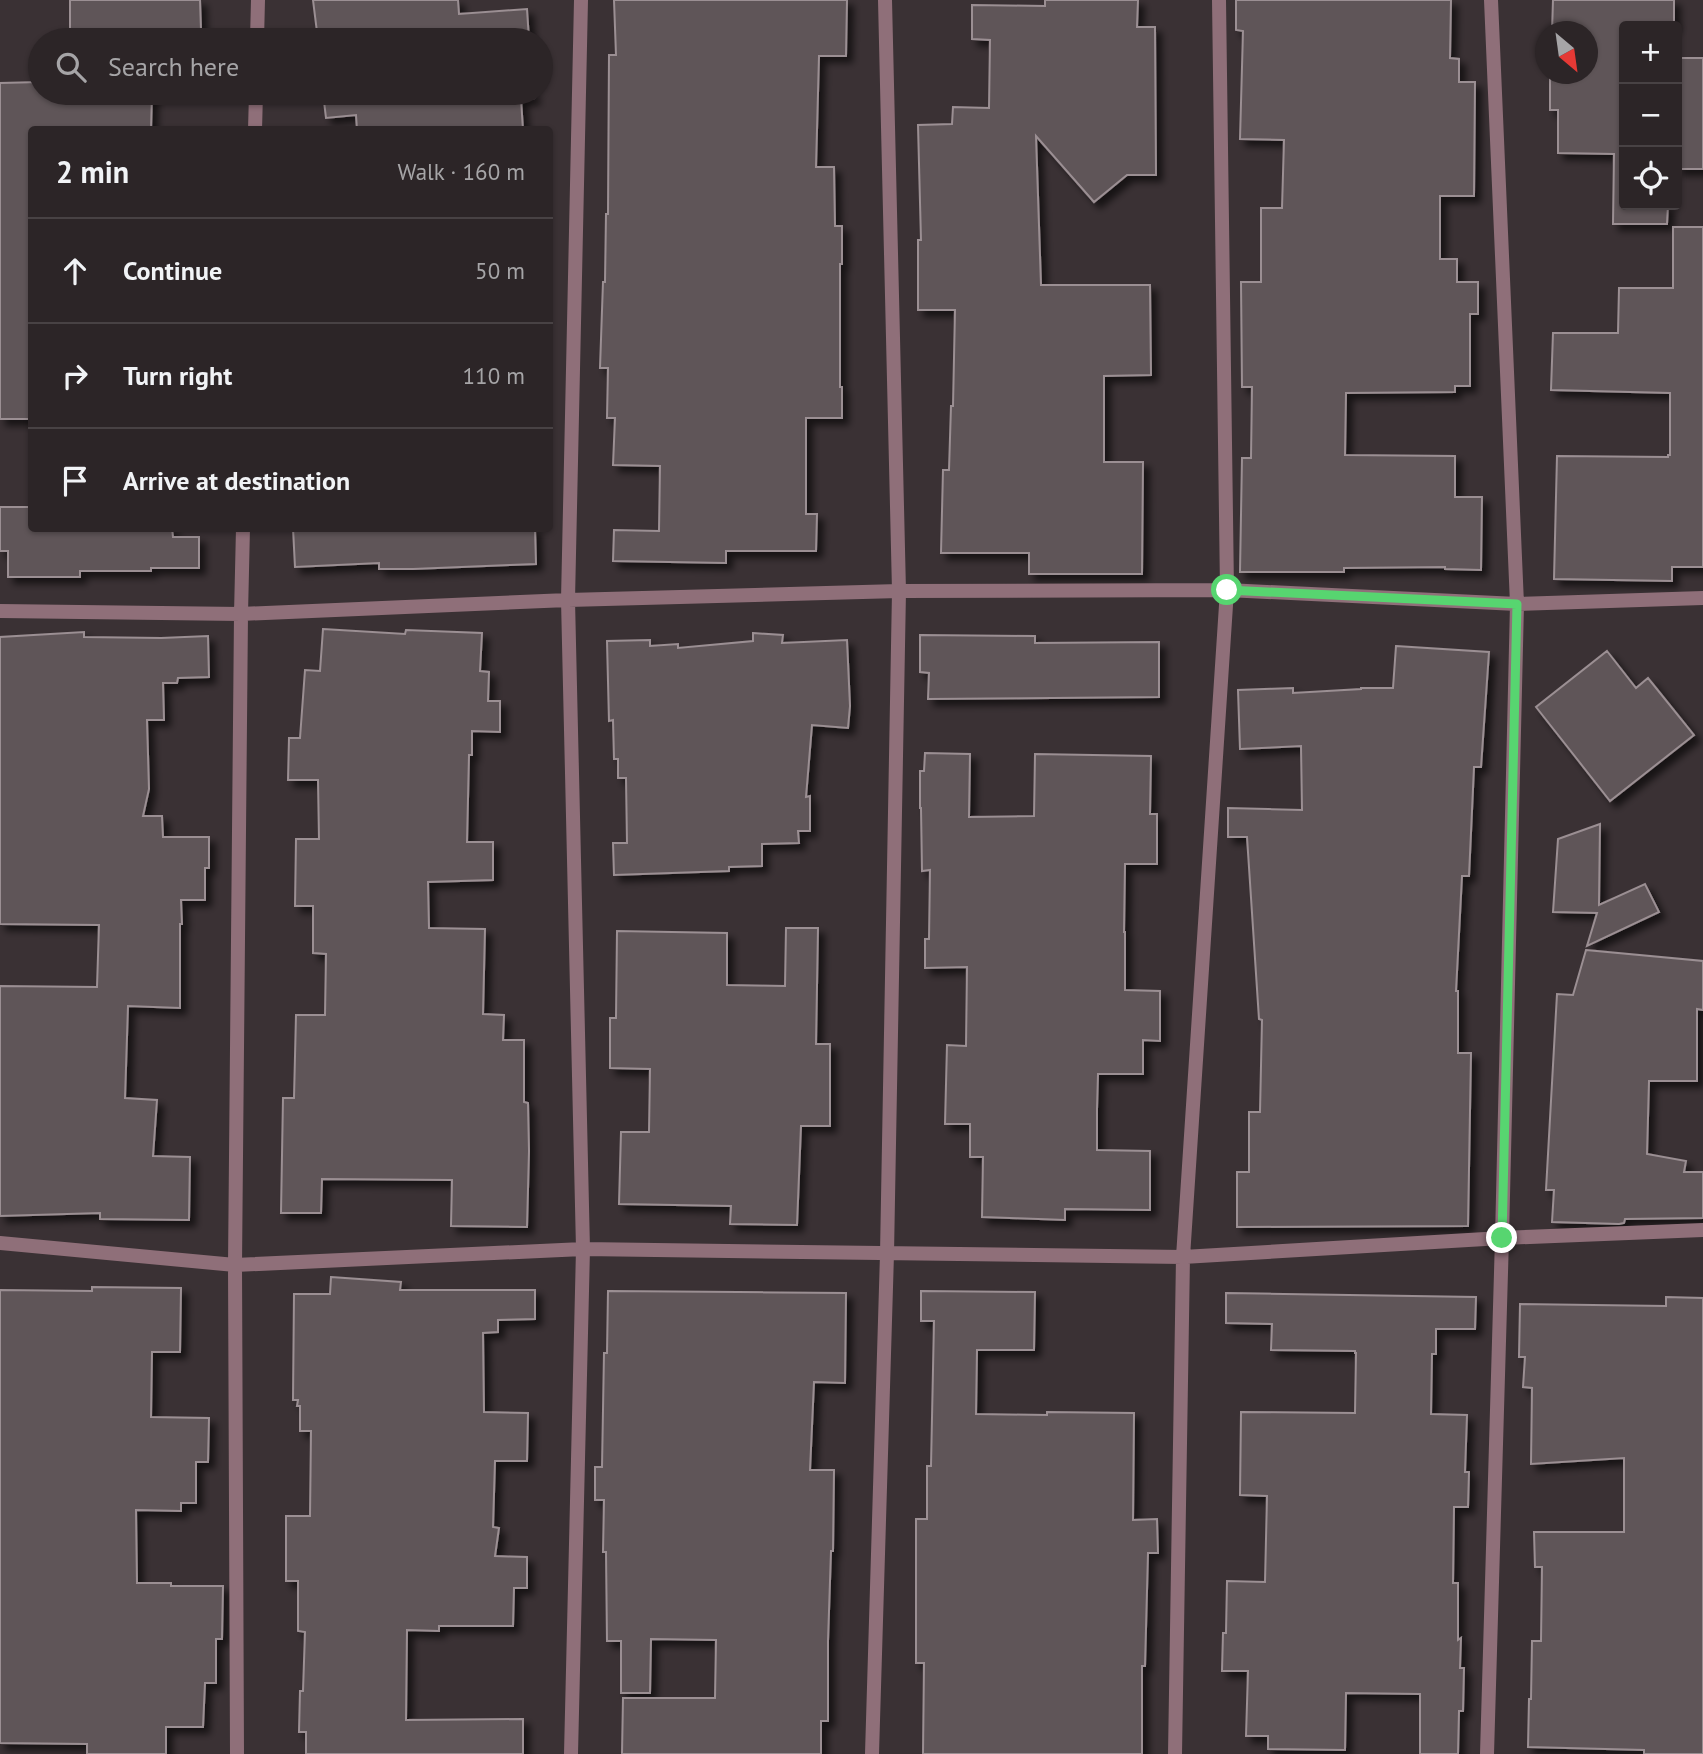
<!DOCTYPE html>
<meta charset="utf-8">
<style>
:root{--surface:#2c2527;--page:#383133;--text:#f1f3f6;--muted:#a6a5a7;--line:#484244}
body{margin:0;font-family:"PT Sans",sans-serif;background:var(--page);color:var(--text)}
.controls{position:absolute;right:21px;top:21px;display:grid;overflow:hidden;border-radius:7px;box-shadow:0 2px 5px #0004}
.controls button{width:63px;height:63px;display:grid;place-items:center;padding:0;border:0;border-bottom:2px solid var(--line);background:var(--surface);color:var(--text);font:35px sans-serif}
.compass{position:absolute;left:1535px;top:21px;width:63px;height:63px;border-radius:50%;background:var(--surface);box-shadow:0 2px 5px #0004;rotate:151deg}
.stop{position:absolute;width:21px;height:21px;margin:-16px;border:5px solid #57d570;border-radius:50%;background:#fff}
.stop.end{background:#57d570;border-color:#fff;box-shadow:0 2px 7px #0008}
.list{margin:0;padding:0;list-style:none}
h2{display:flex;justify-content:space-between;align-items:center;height:91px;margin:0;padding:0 28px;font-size:30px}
h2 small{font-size:23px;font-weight:400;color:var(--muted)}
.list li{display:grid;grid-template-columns:46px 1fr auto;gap:21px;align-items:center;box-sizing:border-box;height:105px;padding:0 28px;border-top:2px solid var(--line)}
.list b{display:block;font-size:26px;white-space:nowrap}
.list em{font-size:23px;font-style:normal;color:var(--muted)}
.icon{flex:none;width:38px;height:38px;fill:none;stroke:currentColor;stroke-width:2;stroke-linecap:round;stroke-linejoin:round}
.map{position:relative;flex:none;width:1703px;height:1754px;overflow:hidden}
.search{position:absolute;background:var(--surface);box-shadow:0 2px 5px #0004;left:28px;top:28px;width:525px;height:77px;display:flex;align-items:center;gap:18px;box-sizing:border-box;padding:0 24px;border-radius:38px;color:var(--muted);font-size:26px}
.panel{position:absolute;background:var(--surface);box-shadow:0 2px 5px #0004;left:28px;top:126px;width:525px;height:406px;border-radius:7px}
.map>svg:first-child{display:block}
.building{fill:#5f5558;stroke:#9b8f93;stroke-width:2;filter:url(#shadow)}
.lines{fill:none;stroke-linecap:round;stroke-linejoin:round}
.street{stroke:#8f6f79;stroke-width:14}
.route{stroke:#57d570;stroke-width:9}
</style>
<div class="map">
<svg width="1703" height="1754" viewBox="0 0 1703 1754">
<defs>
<filter id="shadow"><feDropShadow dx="6" dy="6" stdDeviation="3.5" flood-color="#0009"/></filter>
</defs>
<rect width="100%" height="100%" fill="#3a3134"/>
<path class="building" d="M 70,0 L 200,0 L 201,30 L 145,32 L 146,40 L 70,40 Z
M 313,0 L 458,0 L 459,14 L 527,9 L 529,40 L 318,40 Z
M 614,0 L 847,0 L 846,56 L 819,56 L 816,167 L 834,167 L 835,226 L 842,226 L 842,264 L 840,264 L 840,387 L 842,387 L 842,418 L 806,418 L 806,514 L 817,514 L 816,551 L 726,551 L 726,563 L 613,561 L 614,530 L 659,531 L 660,466 L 613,465 L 615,418 L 607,418 L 608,368 L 600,368 L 603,282 L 605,282 L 606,214 L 608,214 L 609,55 L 616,55 Z
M 1045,0 L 1138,0 L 1137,27 L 1155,27 L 1156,175 L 1127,175 L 1094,202 L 1036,136 L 1041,285 L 1150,285 L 1151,375 L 1104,376 L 1104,462 L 1143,462 L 1142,574 L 1029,574 L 1029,553 L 941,553 L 943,470 L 949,470 L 951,406 L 953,406 L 955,310 L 918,310 L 918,240 L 921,240 L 918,125 L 952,124 L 953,107 L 989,108 L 990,40 L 972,39 L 972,5 L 1045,6 Z
M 1236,0 L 1451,0 L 1450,58 L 1459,59 L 1459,82 L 1475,82 L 1474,196 L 1440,196 L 1440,259 L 1457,259 L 1457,282 L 1478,282 L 1478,314 L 1470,314 L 1470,386 L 1455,386 L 1455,392 L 1346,393 L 1345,455 L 1455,456 L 1455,497 L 1482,497 L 1481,570 L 1445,569 L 1445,567 L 1344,568 L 1344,572 L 1240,572 L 1242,458 L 1251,458 L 1252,387 L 1242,387 L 1241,282 L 1261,282 L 1261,208 L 1282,208 L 1284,140 L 1240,139 L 1243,31 L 1236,30 Z
M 1553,0 L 1674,0 L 1674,26 L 1624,26 L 1624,205 L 1668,205 L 1667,224 L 1613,224 L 1614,154 L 1558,153 L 1558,110 L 1550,110 L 1550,74 L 1587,74 L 1587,32 L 1552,32 Z
M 1677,58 L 1703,58 L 1703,169 L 1677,169 Z
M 40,82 L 40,93 L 152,93 L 151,130 L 32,130 L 32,419 L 0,419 L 0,83 Z
M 323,93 L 533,93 L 534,98 L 521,99 L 523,130 L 357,130 L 356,115 L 326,118 Z
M 1673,227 L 1703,227 L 1703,567 L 1672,567 L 1672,581 L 1554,579 L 1557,456 L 1668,457 L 1668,455 L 1670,455 L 1670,393 L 1551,390 L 1553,333 L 1618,333 L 1619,288 L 1673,288 Z
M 0,507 L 32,507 L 32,528 L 172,528 L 173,537 L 199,537 L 199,568 L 151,568 L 151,571 L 80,571 L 80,577 L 8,577 L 8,551 L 0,551 Z
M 293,528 L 535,528 L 536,564 L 413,569 L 379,569 L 379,563 L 295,567 Z
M 323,629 L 405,634 L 406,630 L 482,633 L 480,671 L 489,672 L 488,701 L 500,701 L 500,732 L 472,731 L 472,755 L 469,755 L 467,842 L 493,842 L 493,880 L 428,882 L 429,928 L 485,929 L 483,1014 L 504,1015 L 503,1040 L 524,1040 L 524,1102 L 528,1103 L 529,1151 L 527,1227 L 451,1226 L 452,1180 L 322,1179 L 321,1213 L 281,1213 L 283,1098 L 294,1098 L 296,1015 L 325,1015 L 326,954 L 313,953 L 313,906 L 295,906 L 296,839 L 319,839 L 318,780 L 288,780 L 289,738 L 300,738 L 305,670 L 320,671 Z
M 84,632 L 84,637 L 161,638 L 208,636 L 209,677 L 178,678 L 177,683 L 163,683 L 164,720 L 147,720 L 149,789 L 143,816 L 162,816 L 163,837 L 209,837 L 209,868 L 205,868 L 205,900 L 181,900 L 182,924 L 180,924 L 180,1008 L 128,1006 L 125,1098 L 157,1100 L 153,1156 L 190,1157 L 189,1220 L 100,1219 L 100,1213 L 0,1216 L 0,986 L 97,987 L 99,925 L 0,924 L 0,637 Z
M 753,633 L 783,635 L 782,643 L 847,640 L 850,706 L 848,728 L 812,725 L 806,797 L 810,796 L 810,831 L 798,831 L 799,843 L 762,844 L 762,866 L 729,867 L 729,871 L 614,875 L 613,843 L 627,843 L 626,778 L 618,778 L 618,759 L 614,759 L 613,720 L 609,721 L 607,641 L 650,640 L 650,646 L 678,644 L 678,648 L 753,641 Z
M 920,635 L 1035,636 L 1035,643 L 1159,642 L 1159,697 L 928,699 L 929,673 L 920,672 Z
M 1396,646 L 1489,652 L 1481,767 L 1474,767 L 1469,876 L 1462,876 L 1456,991 L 1458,991 L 1458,1053 L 1471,1053 L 1468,1226 L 1237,1227 L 1237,1172 L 1249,1172 L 1249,1112 L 1260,1112 L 1262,1020 L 1259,1019 L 1247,837 L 1228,837 L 1228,808 L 1302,810 L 1301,746 L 1240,749 L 1238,690 L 1293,688 L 1293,693 L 1361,689 L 1361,688 L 1393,688 Z
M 1607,651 L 1636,688 L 1648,678 L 1694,735 L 1610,801 L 1536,707 Z
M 925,753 L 970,754 L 969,817 L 1034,816 L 1035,754 L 1151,756 L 1150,814 L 1157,814 L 1157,864 L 1125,864 L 1124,932 L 1125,932 L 1125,990 L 1160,991 L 1160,1041 L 1143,1040 L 1143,1074 L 1098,1074 L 1097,1109 L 1097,1150 L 1150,1151 L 1150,1210 L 1065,1209 L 1065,1220 L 982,1217 L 983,1157 L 970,1157 L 970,1124 L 945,1124 L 947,1045 L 966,1046 L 967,967 L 925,968 L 925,939 L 929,939 L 930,870 L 922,871 L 921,808 L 920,808 L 920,771 L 924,771 Z
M 1600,824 L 1599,905 L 1645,884 L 1659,912 L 1587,946 L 1597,913 L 1553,912 L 1558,839 Z
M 786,928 L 818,928 L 816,1044 L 830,1044 L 830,1126 L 801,1126 L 797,1225 L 730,1224 L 731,1206 L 619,1204 L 621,1132 L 649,1132 L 650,1069 L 610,1068 L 610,1018 L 616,1018 L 617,931 L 727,933 L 727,985 L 785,986 Z
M 1586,950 L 1703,961 L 1703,1010 L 1697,1009 L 1697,1081 L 1649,1081 L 1647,1154 L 1686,1161 L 1684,1172 L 1703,1172 L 1703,1218 L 1625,1219 L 1624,1223 L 1619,1224 L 1552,1222 L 1554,1190 L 1546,1190 L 1557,994 L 1573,995 Z
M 331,1277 L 401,1282 L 400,1290 L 535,1290 L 535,1319 L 498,1320 L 498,1332 L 483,1333 L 484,1412 L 528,1413 L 527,1461 L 495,1461 L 493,1527 L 499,1528 L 495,1556 L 527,1557 L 527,1588 L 514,1588 L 513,1626 L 439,1626 L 439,1631 L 407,1630 L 406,1720 L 523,1719 L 523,1754 L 306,1754 L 306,1732 L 299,1732 L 300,1691 L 303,1691 L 305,1632 L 298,1631 L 298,1581 L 286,1581 L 286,1516 L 310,1516 L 311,1431 L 300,1431 L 300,1406 L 297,1406 L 298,1400 L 293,1400 L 294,1294 L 330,1294 Z
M 92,1287 L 181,1288 L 180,1352 L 152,1352 L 151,1417 L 209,1418 L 208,1462 L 196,1462 L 196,1503 L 181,1503 L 181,1511 L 136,1510 L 137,1583 L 171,1583 L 171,1586 L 223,1586 L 222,1639 L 216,1639 L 216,1683 L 205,1683 L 203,1727 L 166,1727 L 166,1754 L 87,1754 L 87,1744 L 0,1743 L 0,1290 L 92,1291 Z
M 608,1291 L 846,1293 L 845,1383 L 814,1382 L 810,1470 L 834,1470 L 833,1551 L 831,1551 L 828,1641 L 828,1721 L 821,1721 L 821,1754 L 622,1754 L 623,1698 L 715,1698 L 716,1640 L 651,1639 L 650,1693 L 621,1693 L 621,1641 L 607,1641 L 606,1552 L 603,1552 L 604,1500 L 595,1500 L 595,1467 L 602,1467 L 604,1353 L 607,1353 Z
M 921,1291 L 1035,1292 L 1034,1350 L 977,1350 L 976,1414 L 1047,1415 L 1047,1412 L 1134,1413 L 1133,1520 L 1157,1519 L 1158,1553 L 1148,1553 L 1145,1666 L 1142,1666 L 1142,1754 L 923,1754 L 924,1663 L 916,1663 L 916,1519 L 927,1519 L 927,1466 L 931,1466 L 934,1321 L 921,1321 Z
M 1226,1293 L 1476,1297 L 1475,1329 L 1436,1329 L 1436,1354 L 1432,1354 L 1431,1414 L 1467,1415 L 1465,1472 L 1469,1472 L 1468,1507 L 1454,1507 L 1453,1583 L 1458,1583 L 1458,1640 L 1461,1638 L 1460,1668 L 1464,1668 L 1463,1711 L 1459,1711 L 1458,1754 L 1420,1754 L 1420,1694 L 1346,1693 L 1345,1750 L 1268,1749 L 1268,1736 L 1246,1736 L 1248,1671 L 1222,1671 L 1223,1633 L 1226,1633 L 1227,1581 L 1265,1582 L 1267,1496 L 1240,1495 L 1241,1412 L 1355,1413 L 1356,1353 L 1355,1353 L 1355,1351 L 1271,1350 L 1272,1324 L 1226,1323 Z
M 1666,1297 L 1703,1298 L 1703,1754 L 1644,1754 L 1644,1750 L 1528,1747 L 1529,1699 L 1531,1699 L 1532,1641 L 1541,1641 L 1542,1567 L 1535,1567 L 1534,1532 L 1624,1532 L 1624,1458 L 1531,1464 L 1532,1388 L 1523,1387 L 1525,1357 L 1519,1357 L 1520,1304 L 1666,1306 Z"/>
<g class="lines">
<path class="street" d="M 257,40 L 258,0
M 255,130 L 256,93
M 0,611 L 241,614 L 568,600 L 899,591 L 1227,590 L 1517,604 L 1703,598
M 0,1243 L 235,1265 L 583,1249 L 1183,1257 L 1502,1238 L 1703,1230
M 237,1754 L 235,1265 L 241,614 L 243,528
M 571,1754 L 583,1249 L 568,600 L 581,0
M 872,1754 L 887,1254 L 899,591 L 885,0
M 1175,1754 L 1183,1257 L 1227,590 L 1219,0
M 1487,1754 L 1502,1238 L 1517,604 L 1491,0"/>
</g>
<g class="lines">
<path class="route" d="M 1227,590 L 1517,604 L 1502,1238"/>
</g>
</svg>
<div class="controls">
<button>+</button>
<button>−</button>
<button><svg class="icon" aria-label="locate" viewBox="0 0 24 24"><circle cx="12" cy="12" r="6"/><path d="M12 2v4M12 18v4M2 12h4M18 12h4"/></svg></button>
</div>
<svg class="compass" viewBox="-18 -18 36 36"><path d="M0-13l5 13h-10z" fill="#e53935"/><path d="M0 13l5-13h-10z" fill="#a6a5a7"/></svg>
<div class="stop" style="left:1227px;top:590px"></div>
<div class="stop end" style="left:1502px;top:1238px"></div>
<div class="search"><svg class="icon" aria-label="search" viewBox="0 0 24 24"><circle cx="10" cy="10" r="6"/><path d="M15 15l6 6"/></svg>Search here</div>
<section class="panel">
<h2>2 min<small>Walk · 160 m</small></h2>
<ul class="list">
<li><svg class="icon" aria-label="ahead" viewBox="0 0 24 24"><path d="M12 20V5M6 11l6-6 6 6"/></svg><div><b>Continue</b></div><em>50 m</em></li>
<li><svg class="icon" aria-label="right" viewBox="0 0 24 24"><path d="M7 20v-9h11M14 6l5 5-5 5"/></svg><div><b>Turn right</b></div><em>110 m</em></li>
<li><svg class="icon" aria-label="arrive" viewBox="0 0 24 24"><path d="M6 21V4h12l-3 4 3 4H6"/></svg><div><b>Arrive at destination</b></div></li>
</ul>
</section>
</div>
